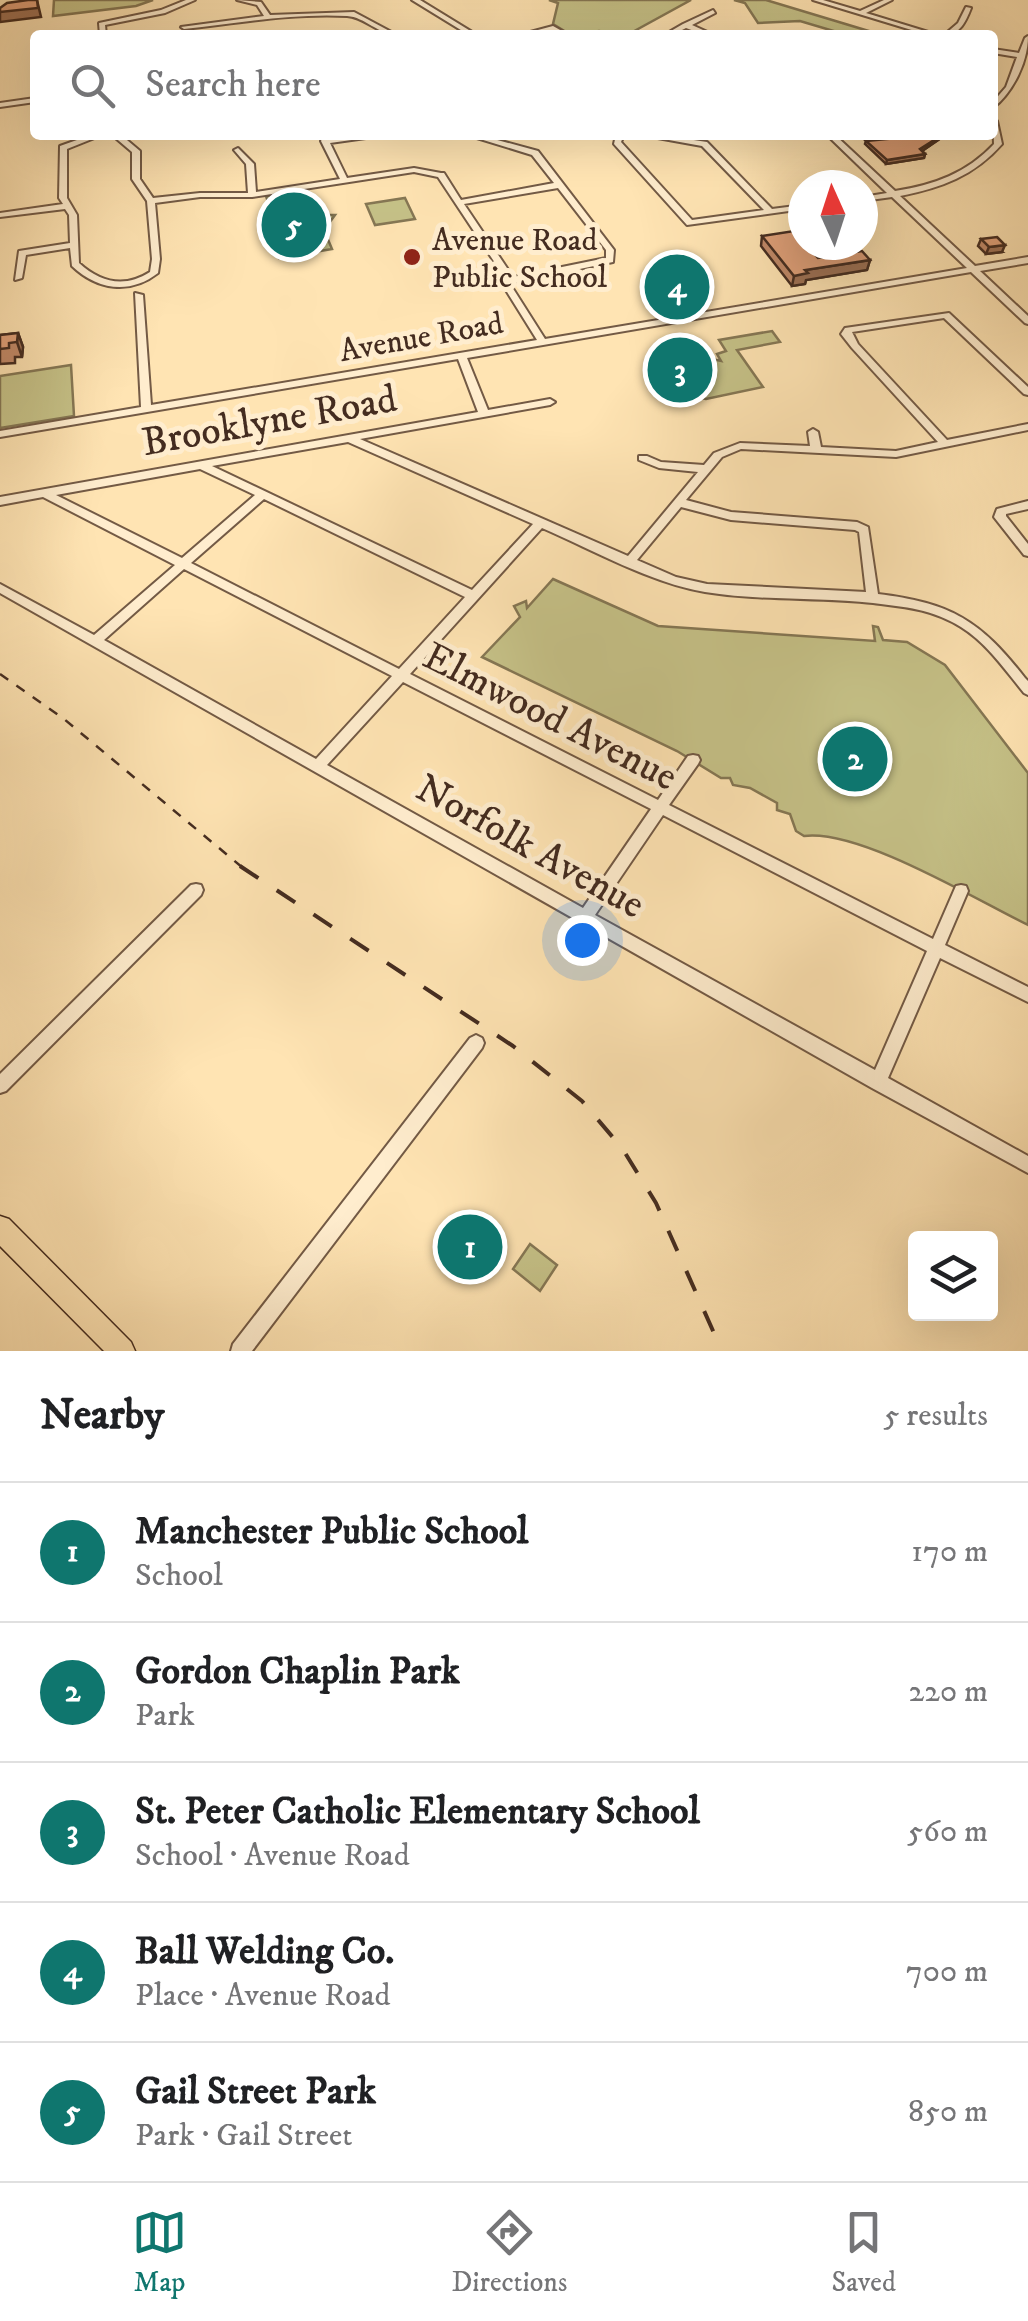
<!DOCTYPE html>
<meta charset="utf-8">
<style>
:root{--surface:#fff;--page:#f6f6f6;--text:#202124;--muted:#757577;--line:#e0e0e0;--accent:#0f766e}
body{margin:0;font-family:"IM FELL DW Pica",serif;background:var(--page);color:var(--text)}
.controls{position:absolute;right:30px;bottom:30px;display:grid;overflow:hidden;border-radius:10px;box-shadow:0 10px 40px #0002}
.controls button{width:90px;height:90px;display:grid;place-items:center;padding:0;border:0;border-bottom:2px solid var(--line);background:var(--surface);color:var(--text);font:50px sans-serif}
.compass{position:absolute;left:788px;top:170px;width:90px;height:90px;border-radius:50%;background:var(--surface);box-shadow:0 10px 40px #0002;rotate:357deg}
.you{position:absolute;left:582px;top:940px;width:35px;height:35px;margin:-25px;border:8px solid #fff;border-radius:50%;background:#1a73e8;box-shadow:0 0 0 15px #1a73e833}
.badge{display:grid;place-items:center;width:65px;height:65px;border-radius:50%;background:var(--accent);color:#fff;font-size:32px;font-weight:700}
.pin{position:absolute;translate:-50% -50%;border:5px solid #fff;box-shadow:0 2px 10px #0006}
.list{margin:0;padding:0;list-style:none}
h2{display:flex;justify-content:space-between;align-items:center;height:130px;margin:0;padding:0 40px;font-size:42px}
h2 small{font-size:32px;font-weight:400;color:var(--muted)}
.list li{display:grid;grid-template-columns:65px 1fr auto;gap:30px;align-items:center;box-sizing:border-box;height:140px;padding:0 40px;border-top:2px solid var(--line)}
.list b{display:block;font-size:38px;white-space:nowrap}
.list p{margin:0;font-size:32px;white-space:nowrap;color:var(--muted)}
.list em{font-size:32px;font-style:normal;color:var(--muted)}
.icon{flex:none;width:55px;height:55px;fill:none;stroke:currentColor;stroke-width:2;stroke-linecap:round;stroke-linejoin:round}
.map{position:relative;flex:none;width:1028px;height:1351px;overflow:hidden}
.search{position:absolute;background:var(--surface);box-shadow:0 10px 40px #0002;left:30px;right:30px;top:30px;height:110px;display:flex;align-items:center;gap:25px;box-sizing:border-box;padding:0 35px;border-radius:10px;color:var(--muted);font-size:38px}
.sheet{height:830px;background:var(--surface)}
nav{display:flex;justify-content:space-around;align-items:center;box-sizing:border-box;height:140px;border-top:2px solid var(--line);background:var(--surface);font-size:28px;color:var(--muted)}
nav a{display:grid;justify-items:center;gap:5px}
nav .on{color:var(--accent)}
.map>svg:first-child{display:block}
.green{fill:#c6c288;stroke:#857754;stroke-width:2.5}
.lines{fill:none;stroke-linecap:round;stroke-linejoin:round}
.minor-casing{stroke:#735a45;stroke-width:4}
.major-casing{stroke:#442c20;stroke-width:3}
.minor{fill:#ffedce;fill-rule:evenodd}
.major{fill:#ffe4b3;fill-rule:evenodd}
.rail-far1{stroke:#442c20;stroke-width:2.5;stroke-dasharray:10 10;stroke-linecap:butt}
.rail{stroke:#442c20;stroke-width:4;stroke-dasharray:22 22;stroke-linecap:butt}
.wall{fill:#c28a69;stroke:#442c20;stroke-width:2.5}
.shaded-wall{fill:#9e7155;stroke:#442c20;stroke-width:2.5}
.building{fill:#e1a17a;stroke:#442c20;stroke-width:2.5}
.poi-dot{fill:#8f2418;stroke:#ffedce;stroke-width:4}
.labels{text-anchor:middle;stroke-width:10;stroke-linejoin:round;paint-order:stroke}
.far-poi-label{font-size:32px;fill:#442c20;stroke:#ffedce;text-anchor:start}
.far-street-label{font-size:32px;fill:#442c20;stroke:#ffedce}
.street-label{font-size:40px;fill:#442c20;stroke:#ffedce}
</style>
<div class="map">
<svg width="1028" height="1351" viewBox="0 0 1028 1351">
<rect width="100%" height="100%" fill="#ffe4b3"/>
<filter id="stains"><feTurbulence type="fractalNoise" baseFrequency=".002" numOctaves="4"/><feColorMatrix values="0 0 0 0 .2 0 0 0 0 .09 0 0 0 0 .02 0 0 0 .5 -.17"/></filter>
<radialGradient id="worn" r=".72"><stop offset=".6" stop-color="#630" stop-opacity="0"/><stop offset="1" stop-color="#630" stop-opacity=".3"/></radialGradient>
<path class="green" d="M 54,0 L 153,0 L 136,6 L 53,16 Z
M 549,0 L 691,0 L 627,35 L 599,31 L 571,35 L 553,24 L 558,3 Z
M 734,0 L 766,0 L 882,35 L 847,35 L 800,21 L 758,23 L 745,3 Z
M 304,191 L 316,215 L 335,215 L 324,230 L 332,249 L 279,258 L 262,215 L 272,213 L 266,196 Z
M 405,198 L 415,219 L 375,225 L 366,204 Z
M 772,331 L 780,342 L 737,350 L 763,387 L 706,399 L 697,397 L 674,369 L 674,365 L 708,358 L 721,361 L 717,354 L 726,351 L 719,340 Z
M 71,365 L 74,416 L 0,428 L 0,376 Z
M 553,579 L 658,626 L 875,641 L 873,626 L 878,627 L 883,640 L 907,642 L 945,665 L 1028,773 L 1028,925 C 973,898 859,829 804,836 L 796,831 L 790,814 L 777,810 L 777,803 L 750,788 L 733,785 L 730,778 L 721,778 L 677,751 L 482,657 L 520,617 L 514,606 L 526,601 L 527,608 Z
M 530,1244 L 557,1265 L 540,1291 L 513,1269 Z"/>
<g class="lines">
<defs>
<path id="minor" d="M 186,0 L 195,0 L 165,13 L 105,25 L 106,35 L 100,35 L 99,23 L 161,10 Z
M 237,0 L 261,2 L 270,15 L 354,12 L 397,35 C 379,35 365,17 347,16 C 293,13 238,23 184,29 L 181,27 L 264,16 L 257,5 Z
M 412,0 L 420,0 L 477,35 L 469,35 Z
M 813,0 L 823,0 L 860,11 L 884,0 L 892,0 L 866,13 L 938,35 L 928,35 Z
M 966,7 L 971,8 C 966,21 960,35 944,35 L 958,23 Z
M 713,10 L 715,13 L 692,25 L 714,35 L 705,35 L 686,28 L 672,35 L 664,35 L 683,24 Z
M 553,26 L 569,35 L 561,35 L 552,30 L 531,35 L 519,35 Z
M 782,33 L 796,33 L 799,35 L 779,35 Z
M 1028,36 C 1028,62 1013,92 993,108 L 993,102 L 1006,87 L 1017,57 L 993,53 L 993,49 L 1019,53 L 1025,38 Z
M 35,98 L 35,102 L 0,107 L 0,103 Z
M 993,119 L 997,121 L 1002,144 C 974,176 941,188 900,196 L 975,266 L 1028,257 L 1028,263 L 980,271 L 1028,316 L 1028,324 L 1025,323 L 971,272 L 467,358 L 488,410 L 550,399 L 555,402 L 550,405 L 360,439 L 628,556 L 698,472 L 659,468 L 639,460 L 639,456 L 647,456 L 661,462 L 704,465 L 714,453 L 740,443 L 810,446 L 808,432 L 813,429 L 818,432 L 821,447 L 896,451 L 938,442 L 852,348 L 841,334 L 845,328 L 949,313 L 1028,387 L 1028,395 L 1024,394 L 944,318 L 852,332 L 858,344 L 947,440 L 1028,424 L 1028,430 L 896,457 L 741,449 L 722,457 L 686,500 L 731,512 L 857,522 L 868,527 L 878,594 C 951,603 980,620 1025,678 L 1028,681 L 1028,695 L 1024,693 C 1005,670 987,643 961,627 C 932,609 905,607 873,603 C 819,597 760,601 705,592 C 651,583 593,550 542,528 L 410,674 L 658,800 L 688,756 L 693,755 L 698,756 L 700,760 L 698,764 L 669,805 L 933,939 L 956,886 L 961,885 L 966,886 L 968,891 L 945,945 L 1028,987 L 1028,1002 L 940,958 L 888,1078 L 1028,1156 L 1028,1173 L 872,1088 L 0,593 L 0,584 L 94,635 L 175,565 L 43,497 L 0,505 L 0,497 L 478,412 L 458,359 L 0,437 L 0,431 L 141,407 L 135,293 L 143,295 L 151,405 L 537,340 L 504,287 L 505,278 L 438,177 L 414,172 L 252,197 L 200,197 L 155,203 L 160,259 L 158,273 C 130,295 97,290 72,266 L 70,248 L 26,255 L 22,278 L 15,280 L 19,251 L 70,243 L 69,215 L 65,209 L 0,217 L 0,213 L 63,204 L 59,198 L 60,146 L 91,135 L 102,135 L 67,149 L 67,198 L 77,215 L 79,263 C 101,283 125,288 150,272 L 152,259 L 147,201 L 132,179 L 132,152 L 112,135 L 121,135 L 140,151 L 140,179 L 153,198 L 200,193 L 248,193 L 246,164 L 234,150 L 238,148 L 254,164 L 256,192 L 340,179 L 321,141 L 322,139 L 355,135 L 377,135 L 373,137 L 330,143 L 347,178 L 414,168 L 441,173 L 444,173 L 461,200 L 554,183 L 532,155 L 467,135 L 479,135 L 538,151 L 614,250 L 613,262 L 513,283 L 512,287 L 545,339 L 967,268 L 892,197 L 863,201 L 863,197 L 887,193 L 827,135 L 835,135 L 895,191 C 934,185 967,173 994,144 ZM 558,188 L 606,250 L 606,258 L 513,277 L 464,204 ZM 348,442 L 533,524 L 472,590 L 212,466 ZM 200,469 L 255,495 L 182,558 L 56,495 ZM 264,499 L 465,597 L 399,669 L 191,563 ZM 681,507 L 731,520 L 855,530 L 859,532 L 866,592 L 707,584 L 676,577 L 637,560 ZM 184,569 L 392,676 L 316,759 L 104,640 ZM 403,682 L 651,809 L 583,908 L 327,765 ZM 663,815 L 927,951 L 875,1070 L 595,915 Z
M 616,135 L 624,135 L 621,142 L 692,220 L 764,210 L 702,146 L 641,135 L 660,135 L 707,142 L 772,209 L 803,205 L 803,209 L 687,225 L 614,144 Z
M 1028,501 L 1028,509 L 1006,514 L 1006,516 L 1028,544 L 1028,556 L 1024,555 L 994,517 L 997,509 Z
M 196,884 L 201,885 L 203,890 L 201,895 L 6,1091 L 0,1093 L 0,1074 L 191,885 Z
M 476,1035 L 482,1038 L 484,1043 L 482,1048 L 252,1351 L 231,1351 L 233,1344 L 470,1038 Z"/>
<path id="major" d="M 0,1216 L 9,1219 L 131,1342 L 135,1351 L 104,1351 L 0,1246 Z"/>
</defs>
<use href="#minor" class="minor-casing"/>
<use href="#major" class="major-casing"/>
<use href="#minor" class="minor"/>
<use href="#major" class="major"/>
<path class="rail-far1" d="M 0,674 L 64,719 L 243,868"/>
<path class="rail" d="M 240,866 L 513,1046 L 582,1101 L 622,1148 L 656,1203 L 722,1351"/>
</g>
<path class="wall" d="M 923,135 L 952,135 L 941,138 L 922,151 L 925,154 L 924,158 L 886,164 L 865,144 L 866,141 Z
M 762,236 L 818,258 L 870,260 L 867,270 L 806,280 L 805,284 L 792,286 L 761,246 Z
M 981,239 L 1002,252 L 986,254 L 978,246 Z
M 667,273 L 709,291 L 674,297 L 665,283 Z
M 18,333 L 23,347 L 22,357 L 15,357 L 15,363 L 0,364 L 0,335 Z"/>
<path class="shaded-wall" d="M 37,0 L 41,17 L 0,22 L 0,12 Z
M 942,135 L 952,135 L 941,138 L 919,153 L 920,149 Z
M 925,154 L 924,158 L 886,164 L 887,160 Z
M 1005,245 L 1002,252 L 986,254 L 989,247 Z
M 870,260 L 867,270 L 806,280 L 805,284 L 792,286 L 794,276 L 805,270 Z
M 711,280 L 709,291 L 674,297 L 676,286 Z
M 18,333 L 23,347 L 22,357 L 17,342 Z"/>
<path class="building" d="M 28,0 L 37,0 L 38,8 L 0,12 L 0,8 L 7,3 Z
M 928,135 L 942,135 L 920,149 L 925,154 L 887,160 L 866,141 Z
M 794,231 L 803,241 L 803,245 L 806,245 L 818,258 L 862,251 L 870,260 L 805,270 L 808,273 L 794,276 L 762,236 Z
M 997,237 L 1005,245 L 989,247 L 981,239 Z
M 705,272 L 711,280 L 676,286 L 667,273 Z
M 18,333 L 17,342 L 9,343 L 9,348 L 0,349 L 0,335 Z"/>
<circle class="poi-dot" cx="412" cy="257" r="10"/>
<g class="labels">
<g class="far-poi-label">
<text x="432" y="250">Avenue Road<tspan x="432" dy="37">Public School</tspan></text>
</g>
<g class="far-street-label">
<text transform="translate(421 336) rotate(-10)" y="11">Avenue Road</text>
</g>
<g class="street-label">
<text transform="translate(269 419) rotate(-10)" y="14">Brooklyne Road</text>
<text transform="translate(551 715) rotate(27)" y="14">Elmwood Avenue</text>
<text transform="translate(531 845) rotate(29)" y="14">Norfolk Avenue</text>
</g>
</g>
<rect width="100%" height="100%" filter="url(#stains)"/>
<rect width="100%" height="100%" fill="url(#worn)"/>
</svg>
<div class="controls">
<button><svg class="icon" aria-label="layers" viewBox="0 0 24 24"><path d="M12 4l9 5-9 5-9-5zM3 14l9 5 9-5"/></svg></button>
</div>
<svg class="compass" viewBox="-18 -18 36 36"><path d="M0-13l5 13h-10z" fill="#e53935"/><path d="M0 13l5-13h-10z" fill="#757577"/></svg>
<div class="you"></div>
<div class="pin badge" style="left:470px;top:1247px">1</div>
<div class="pin badge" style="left:855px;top:759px">2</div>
<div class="pin badge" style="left:680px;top:370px">3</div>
<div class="pin badge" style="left:677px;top:287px">4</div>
<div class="pin badge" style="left:294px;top:225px">5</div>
<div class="search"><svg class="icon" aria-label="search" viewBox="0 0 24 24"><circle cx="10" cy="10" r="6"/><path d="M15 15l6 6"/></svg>Search here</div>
</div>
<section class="sheet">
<h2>Nearby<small>5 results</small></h2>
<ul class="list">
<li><span class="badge">1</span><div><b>Manchester Public School</b><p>School</p></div><em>170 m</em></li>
<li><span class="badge">2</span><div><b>Gordon Chaplin Park</b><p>Park</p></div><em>220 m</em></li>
<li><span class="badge">3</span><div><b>St. Peter Catholic Elementary School</b><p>School · Avenue Road</p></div><em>560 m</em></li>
<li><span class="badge">4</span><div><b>Ball Welding Co.</b><p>Place · Avenue Road</p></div><em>700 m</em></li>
<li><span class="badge">5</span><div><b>Gail Street Park</b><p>Park · Gail Street</p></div><em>850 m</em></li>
</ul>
</section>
<nav>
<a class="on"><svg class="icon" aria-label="map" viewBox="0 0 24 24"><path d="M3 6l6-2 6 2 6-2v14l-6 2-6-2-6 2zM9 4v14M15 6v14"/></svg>Map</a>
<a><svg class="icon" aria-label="directions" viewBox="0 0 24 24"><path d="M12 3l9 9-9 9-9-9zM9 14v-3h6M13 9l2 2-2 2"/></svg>Directions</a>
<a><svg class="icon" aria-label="saved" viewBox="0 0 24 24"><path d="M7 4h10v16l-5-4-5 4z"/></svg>Saved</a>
</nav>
